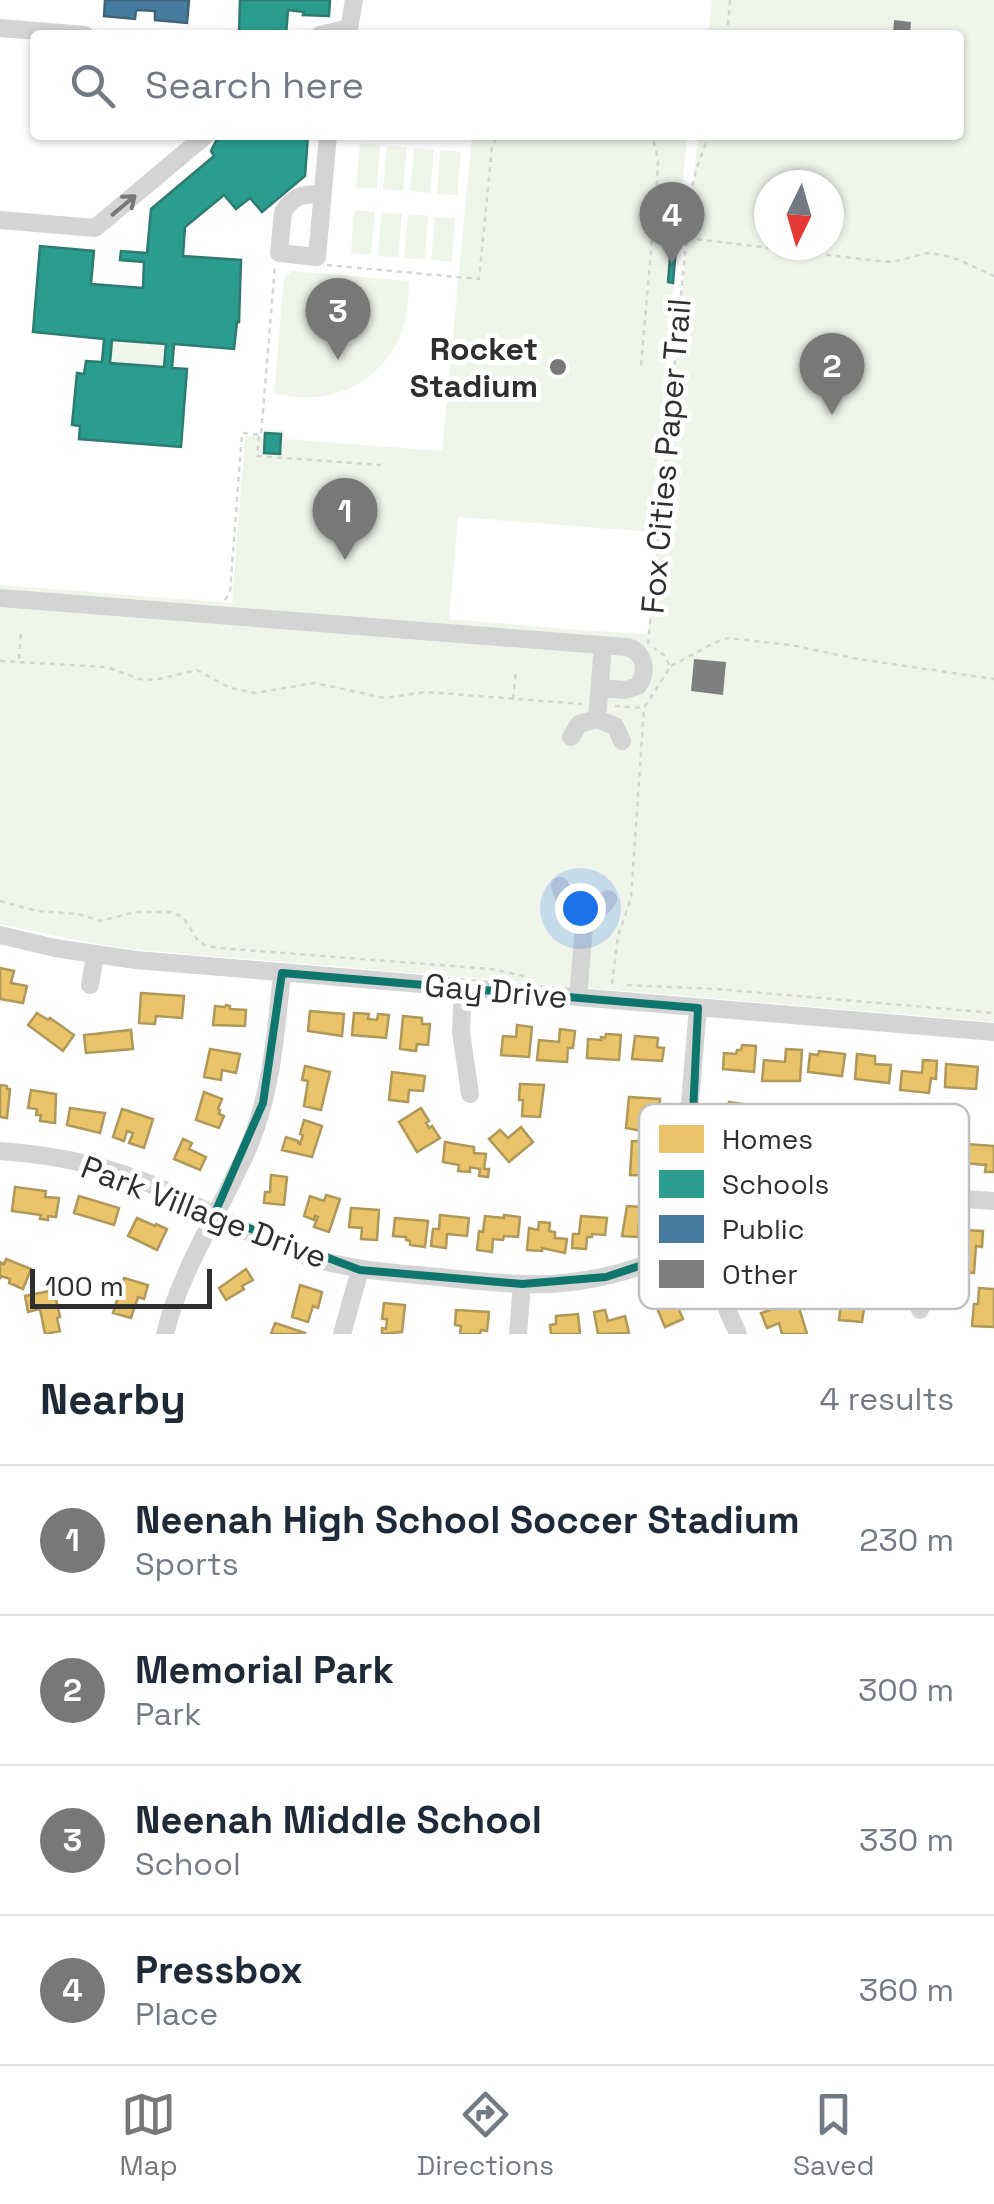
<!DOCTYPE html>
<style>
:root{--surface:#fff;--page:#f2f2f3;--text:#1f2937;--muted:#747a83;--line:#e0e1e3;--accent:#787878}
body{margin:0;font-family:"Space Grotesk",sans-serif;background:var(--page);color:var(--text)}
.compass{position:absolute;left:754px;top:170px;width:90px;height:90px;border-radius:50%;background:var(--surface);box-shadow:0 2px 8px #0004;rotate:185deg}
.scale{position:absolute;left:30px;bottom:25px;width:182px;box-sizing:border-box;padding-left:10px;border:5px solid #2f2f2f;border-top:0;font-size:28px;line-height:35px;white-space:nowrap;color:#2f2f2f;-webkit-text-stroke:8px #fff;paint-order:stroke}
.you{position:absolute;left:580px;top:908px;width:35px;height:35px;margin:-25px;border:8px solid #fff;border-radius:50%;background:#1a73e8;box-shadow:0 0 0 15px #1a73e833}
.badge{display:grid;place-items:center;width:65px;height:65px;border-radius:50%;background:var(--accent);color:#fff;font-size:32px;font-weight:700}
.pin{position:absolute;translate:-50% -82px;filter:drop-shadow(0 2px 5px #0008)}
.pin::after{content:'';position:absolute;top:52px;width:35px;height:30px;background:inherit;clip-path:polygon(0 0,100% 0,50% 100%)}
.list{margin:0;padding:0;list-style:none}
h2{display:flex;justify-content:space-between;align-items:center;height:130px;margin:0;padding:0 40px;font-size:42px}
h2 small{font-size:32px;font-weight:400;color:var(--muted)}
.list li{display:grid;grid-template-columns:65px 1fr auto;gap:30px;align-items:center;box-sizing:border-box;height:150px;padding:0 40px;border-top:2px solid var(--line)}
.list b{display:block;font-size:38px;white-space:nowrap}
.list p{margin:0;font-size:32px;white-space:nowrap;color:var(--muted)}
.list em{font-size:32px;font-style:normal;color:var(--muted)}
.icon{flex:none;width:55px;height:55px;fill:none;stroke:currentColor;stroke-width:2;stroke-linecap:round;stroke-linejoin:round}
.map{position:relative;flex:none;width:994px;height:1334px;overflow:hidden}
.search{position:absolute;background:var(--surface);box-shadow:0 2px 8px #0004;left:30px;right:30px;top:30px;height:110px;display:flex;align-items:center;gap:25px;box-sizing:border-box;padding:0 35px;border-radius:10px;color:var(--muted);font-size:38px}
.sheet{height:730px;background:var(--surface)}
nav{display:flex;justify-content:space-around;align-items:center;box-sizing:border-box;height:140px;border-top:2px solid var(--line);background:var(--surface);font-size:28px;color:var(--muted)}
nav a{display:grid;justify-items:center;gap:5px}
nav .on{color:var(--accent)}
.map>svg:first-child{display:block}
.green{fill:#f0f5ec;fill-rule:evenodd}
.homes{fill:#e9c46a;stroke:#b19758;stroke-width:2.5}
.schools{fill:#2a9d8f;stroke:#2c7c72;stroke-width:2.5;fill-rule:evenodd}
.public{fill:#457b9d;stroke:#3e647c;stroke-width:2.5}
.building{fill:#7f7f7f}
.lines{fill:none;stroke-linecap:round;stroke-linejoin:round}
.path{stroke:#d4d4d4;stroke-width:2.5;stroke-dasharray:5 5;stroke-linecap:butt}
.minor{stroke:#d4d4d4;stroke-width:18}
.oneway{stroke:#797979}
.marked{fill:none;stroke:#0f766e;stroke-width:8;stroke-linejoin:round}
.poi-dot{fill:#787878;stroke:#fff;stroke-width:4}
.labels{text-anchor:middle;stroke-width:10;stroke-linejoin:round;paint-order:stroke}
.poi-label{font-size:32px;font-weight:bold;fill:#2f2f2f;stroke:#fff;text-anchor:end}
.street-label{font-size:32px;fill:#2f2f2f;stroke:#fff}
.key{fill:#fff;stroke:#c1c1c1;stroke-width:2.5}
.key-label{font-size:28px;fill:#2f2f2f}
</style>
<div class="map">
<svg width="994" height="1334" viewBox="0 0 994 1334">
<rect width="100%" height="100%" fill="#fff"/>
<path class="green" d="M 712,0 L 994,0 L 994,1022 L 137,950 L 90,943 L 0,924 L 0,585 L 232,603 L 245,436 L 263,438 L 264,430 L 284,431 L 284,439 L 442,451 L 472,135 L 687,135 L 651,532 L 458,517 L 449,619 L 593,631 L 648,634 L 698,135 L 959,135 L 959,35 L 708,35 ZM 769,185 L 829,185 L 829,245 L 769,245 Z
M 360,143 L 380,145 L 377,189 L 356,187 Z
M 387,146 L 407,147 L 403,191 L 383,189 Z
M 414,148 L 434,150 L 430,193 L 410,191 Z
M 440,150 L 461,152 L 457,195 L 437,194 Z
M 354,210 L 375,212 L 371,255 L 351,253 Z
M 381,212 L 402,214 L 398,257 L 378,256 Z
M 408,214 L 428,216 L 425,260 L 404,258 Z
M 435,217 L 455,218 L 452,262 L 431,260 Z
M 292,271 L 409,281 C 408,297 408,313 403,328 C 391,367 354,395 314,397 C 301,398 287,396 274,394 L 284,278 Z
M 112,340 L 166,344 L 164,367 L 110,363 Z"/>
<path class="homes" d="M 0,968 L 14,971 L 11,983 L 27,986 L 23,1003 L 0,999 Z
M 141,993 L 184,996 L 182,1018 L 156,1016 L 155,1024 L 139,1023 Z
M 226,1005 L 230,1006 L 230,1009 L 246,1010 L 245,1026 L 213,1025 L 215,1006 L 225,1007 Z
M 310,1011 L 344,1014 L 342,1036 L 308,1031 Z
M 37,1013 L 48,1020 L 50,1018 L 74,1035 L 63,1051 L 28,1025 Z
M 354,1013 L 369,1014 L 368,1019 L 377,1020 L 378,1014 L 389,1015 L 386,1038 L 352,1035 Z
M 403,1016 L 422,1018 L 422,1024 L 430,1024 L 428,1045 L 417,1044 L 416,1051 L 400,1049 Z
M 517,1025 L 532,1027 L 529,1057 L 501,1055 L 503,1036 L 516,1037 Z
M 560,1029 L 575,1031 L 573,1048 L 568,1048 L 567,1062 L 537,1060 L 539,1040 L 559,1042 Z
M 131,1030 L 133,1049 L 86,1053 L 84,1035 Z
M 606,1034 L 621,1035 L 619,1060 L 587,1058 L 588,1039 L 601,1040 L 601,1037 L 605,1038 Z
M 635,1036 L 658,1038 L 657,1047 L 664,1048 L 662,1061 L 632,1059 Z
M 742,1045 L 756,1046 L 754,1072 L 723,1069 L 724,1053 L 736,1054 L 737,1050 L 741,1050 Z
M 210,1049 L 240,1054 L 236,1073 L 222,1070 L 221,1080 L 204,1077 Z
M 786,1049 L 802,1050 L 800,1081 L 762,1081 L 764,1060 L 785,1062 Z
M 819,1051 L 845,1054 L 842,1076 L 808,1072 L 810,1054 L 818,1055 Z
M 857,1054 L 875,1056 L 875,1064 L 891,1065 L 889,1083 L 855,1079 Z
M 923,1060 L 937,1061 L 936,1079 L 931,1078 L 929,1093 L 900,1090 L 902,1071 L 922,1073 Z
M 946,1064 L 978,1067 L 976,1089 L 945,1087 Z
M 305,1066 L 330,1072 L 321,1110 L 304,1106 L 308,1081 L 302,1080 Z
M 392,1072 L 425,1076 L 423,1091 L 409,1090 L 408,1102 L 389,1100 Z
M 520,1084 L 544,1085 L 540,1117 L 522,1116 L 523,1100 L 519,1100 Z
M 0,1085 L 7,1086 L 7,1089 L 10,1089 L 7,1118 L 0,1117 Z
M 31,1090 L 56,1094 L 55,1123 L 40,1121 L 41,1115 L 36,1115 L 37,1109 L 28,1108 Z
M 204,1092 L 222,1099 L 218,1109 L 220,1110 L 219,1114 L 224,1116 L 219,1128 L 196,1120 Z
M 629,1097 L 660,1099 L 659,1113 L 645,1112 L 644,1120 L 649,1121 L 648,1132 L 626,1128 Z
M 729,1102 L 743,1104 L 738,1147 L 716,1145 L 721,1114 L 727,1115 Z
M 70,1108 L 105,1113 L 100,1133 L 67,1125 Z
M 421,1108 L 429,1121 L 426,1123 L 429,1128 L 432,1126 L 440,1138 L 417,1152 L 399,1122 Z
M 122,1109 L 153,1119 L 144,1148 L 129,1143 L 133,1133 L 127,1131 L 124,1141 L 113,1137 Z
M 304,1120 L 322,1126 L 312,1157 L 282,1150 L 286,1137 L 298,1141 L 298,1143 L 300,1144 L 303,1135 L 300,1134 Z
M 521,1127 L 533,1142 L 509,1162 L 489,1139 L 500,1130 L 508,1138 Z
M 183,1139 L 192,1143 L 189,1149 L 206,1157 L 200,1170 L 174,1159 Z
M 632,1141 L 656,1142 L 655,1156 L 650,1156 L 649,1164 L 654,1164 L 653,1176 L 630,1175 Z
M 445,1142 L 474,1147 L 474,1153 L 486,1154 L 484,1169 L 489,1169 L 488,1177 L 479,1176 L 480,1169 L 470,1167 L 470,1172 L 458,1171 L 459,1165 L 443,1162 Z
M 966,1144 L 994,1146 L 994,1172 L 985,1172 L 986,1165 L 964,1163 Z
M 271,1175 L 287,1177 L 284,1205 L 264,1203 L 265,1192 L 270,1192 Z
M 15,1187 L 46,1191 L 45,1197 L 59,1198 L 56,1217 L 48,1216 L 48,1220 L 40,1219 L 41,1215 L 12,1211 Z
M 326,1195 L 340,1199 L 329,1232 L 314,1227 L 318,1217 L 315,1216 L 314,1220 L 304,1216 L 310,1196 L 324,1201 Z
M 79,1196 L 119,1208 L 114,1225 L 74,1213 Z
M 627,1206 L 654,1208 L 653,1219 L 639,1221 L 638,1237 L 622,1236 Z
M 351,1208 L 379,1210 L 377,1240 L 361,1239 L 362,1228 L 349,1227 Z
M 440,1215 L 469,1218 L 467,1236 L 447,1234 L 446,1248 L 431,1246 L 433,1229 L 439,1229 Z
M 504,1215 L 520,1217 L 518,1237 L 504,1236 L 503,1240 L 493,1239 L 492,1252 L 477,1250 L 479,1231 L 483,1232 L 485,1216 L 504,1218 Z
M 581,1216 L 607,1218 L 605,1235 L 592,1234 L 592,1237 L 587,1237 L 586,1249 L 572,1248 L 573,1234 L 579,1234 Z
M 137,1218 L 155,1226 L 156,1224 L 167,1229 L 157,1250 L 128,1236 Z
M 395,1218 L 428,1221 L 425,1247 L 410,1245 L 410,1241 L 406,1240 L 406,1237 L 393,1236 Z
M 539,1222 L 550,1223 L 549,1231 L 555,1232 L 555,1238 L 567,1239 L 565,1253 L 542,1248 L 542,1251 L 527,1250 L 529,1228 L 538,1230 Z
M 960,1230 L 983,1231 L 982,1247 L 976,1246 L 974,1273 L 956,1272 L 956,1266 L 953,1265 L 954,1248 L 958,1249 Z
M 6,1259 L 31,1269 L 23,1289 L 9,1283 L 10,1279 L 1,1276 L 0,1279 L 0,1262 L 4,1264 Z
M 246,1269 L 253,1280 L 242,1286 L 244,1289 L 226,1300 L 219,1288 Z
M 124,1278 L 148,1285 L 144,1299 L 138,1297 L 131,1318 L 113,1313 Z
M 681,1282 L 687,1295 L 675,1300 L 683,1319 L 665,1327 L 653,1299 L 666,1294 L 664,1290 Z
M 300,1285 L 322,1292 L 318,1308 L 313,1306 L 308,1322 L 292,1317 Z
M 843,1288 L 875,1292 L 873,1305 L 859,1304 L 858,1308 L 864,1309 L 862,1322 L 839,1320 Z
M 979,1288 L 994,1289 L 994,1327 L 972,1326 L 974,1304 L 978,1304 Z
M 54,1290 L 60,1317 L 57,1318 L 60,1331 L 45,1334 L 40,1309 L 28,1312 L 25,1296 Z
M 384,1303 L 405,1305 L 402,1332 L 382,1334 L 382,1328 L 386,1329 L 387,1319 L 382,1319 Z
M 798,1304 L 807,1334 L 782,1334 L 779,1323 L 767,1328 L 761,1313 L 776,1308 L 776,1309 L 782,1307 L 783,1309 Z
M 456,1310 L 489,1312 L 487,1331 L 481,1330 L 480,1334 L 460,1334 L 461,1326 L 455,1325 Z
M 605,1310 L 608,1321 L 625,1316 L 629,1333 L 598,1334 L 594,1312 Z
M 578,1314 L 580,1334 L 551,1334 L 550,1325 L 556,1324 L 556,1316 Z
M 275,1323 L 305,1333 L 305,1334 L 271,1334 Z"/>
<path class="schools" d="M 240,0 L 330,0 L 329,16 L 303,15 L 304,12 L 288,10 L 286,35 L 249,35 L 249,33 L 239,32 Z
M 219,135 L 308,135 L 305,176 L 262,212 L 250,198 L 236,209 L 224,195 L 185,227 L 183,256 L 241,260 L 239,322 L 237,322 L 234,349 L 174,344 L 172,368 L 187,369 L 181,447 L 79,439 L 80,426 L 72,425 L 77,373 L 84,374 L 86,361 L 102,362 L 104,339 L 33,332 L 40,246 L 94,251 L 91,284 L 143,288 L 144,262 L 120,260 L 121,251 L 147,253 L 151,209 L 214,156 L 211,151 ZM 112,340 L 166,344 L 164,367 L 110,363 Z
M 671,246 L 676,247 L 673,283 L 668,282 Z
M 265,433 L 281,434 L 280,454 L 264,453 Z"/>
<path class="public" d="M 105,0 L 189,0 L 187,23 L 155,20 L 155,11 L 136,10 L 135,19 L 104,16 Z"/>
<path class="building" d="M 894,20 L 911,22 L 910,35 L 893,35 Z
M 694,659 L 726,662 L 723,695 L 691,691 Z"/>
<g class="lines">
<path class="path" d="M 727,35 L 730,0
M 435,135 L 456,135
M 687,238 L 870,260 L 892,262 L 927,253 L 943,255 L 959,260 L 994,276
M 327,265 L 479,279 L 491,157 L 492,146 L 498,135
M 641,365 L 657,182 L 658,159 L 652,135
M 259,436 L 257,456 L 381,465
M 225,600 L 230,593 L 242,433 L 261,435 L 275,266
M 648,644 L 691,190 L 697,167 L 709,135
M 19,659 L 21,630
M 0,661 L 106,667 L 143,680 L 159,679 L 197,670 L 230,688 L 255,693 L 315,683 L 385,698 L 426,692 L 582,704
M 671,666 L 714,643 L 728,638 L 791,645 L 858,659 L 994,679
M 513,699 L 516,671
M 615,706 L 644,708
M 0,901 L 37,911 L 78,914 L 101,921 L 135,912 L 170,912 L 183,917 L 198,941 L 206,946 L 219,948 L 491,969 L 529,977
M 612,984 L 618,936 L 631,898 L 644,708 L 670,667 L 665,656 L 654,648
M 627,985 L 717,989 L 994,1013"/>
<path class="minor" d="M 0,28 L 85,35
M 320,35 L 349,28
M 348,35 L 354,0
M 322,194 C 304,194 293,195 283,212 L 279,253 L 317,257 L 328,135
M 0,220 L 95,228 L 206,135
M 0,598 L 627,647 C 645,652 648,672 638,686 L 625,690 L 600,688
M 597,719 L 603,646
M 571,737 L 579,724 L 597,719 L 615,726 L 622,741
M 560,886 C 567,913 590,926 608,899
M 0,935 L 55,948 L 136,960 L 994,1032
M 90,985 L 95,955
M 463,988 L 461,1032 L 470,1094
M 578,997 L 585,915
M 698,1008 L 683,1184 L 684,1202 L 688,1220 L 738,1334
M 0,1151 C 55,1155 111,1166 162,1189 C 210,1211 255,1239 306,1256 C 350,1270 394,1273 440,1277 C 467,1280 495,1283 523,1284 C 571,1286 618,1276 663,1258 C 691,1247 718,1232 747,1223 C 836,1195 902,1194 994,1201
M 920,1310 L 929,1196
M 165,1334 C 181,1267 222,1209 249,1146 C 272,1091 276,1031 282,973
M 342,1334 L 360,1270
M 518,1334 L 522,1284"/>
</g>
<defs><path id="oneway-shaft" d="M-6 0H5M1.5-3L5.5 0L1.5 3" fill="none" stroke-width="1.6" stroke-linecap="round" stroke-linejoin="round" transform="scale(2.5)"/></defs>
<use class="oneway" href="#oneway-shaft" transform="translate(124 205) rotate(-40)"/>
<path class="marked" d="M 282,973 L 698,1008 L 688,1220 L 697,1242 L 666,1257 L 606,1277 L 522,1284 L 360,1270 L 214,1215 L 263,1103 Z"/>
<circle class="poi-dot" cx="558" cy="367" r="10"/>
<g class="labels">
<g class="poi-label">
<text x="538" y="360">Rocket<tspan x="538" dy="37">Stadium</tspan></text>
</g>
<g class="street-label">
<text transform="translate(666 456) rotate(-85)" y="11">Fox Cities Paper Trail</text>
<text transform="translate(496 991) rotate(5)" y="11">Gay Drive</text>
<text transform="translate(204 1212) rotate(21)" y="11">Park Village Drive</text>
</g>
</g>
<rect x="639" y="1104" width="330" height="205" rx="15" class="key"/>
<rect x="659" y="1125" width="45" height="28" fill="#e9c46a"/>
<rect x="659" y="1170" width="45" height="28" fill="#2a9d8f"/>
<rect x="659" y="1215" width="45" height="28" fill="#457b9d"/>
<rect x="659" y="1260" width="45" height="28" fill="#7f7f7f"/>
<g class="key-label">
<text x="722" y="1149">Homes</text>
<text x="722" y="1194">Schools</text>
<text x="722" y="1239">Public</text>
<text x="722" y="1284">Other</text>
</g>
</svg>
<svg class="compass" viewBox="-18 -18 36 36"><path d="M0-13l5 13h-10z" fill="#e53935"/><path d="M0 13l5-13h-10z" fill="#747a83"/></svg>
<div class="scale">100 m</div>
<div class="you"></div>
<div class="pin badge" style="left:345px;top:560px">1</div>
<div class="pin badge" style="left:832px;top:415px">2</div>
<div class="pin badge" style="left:338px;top:360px">3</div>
<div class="pin badge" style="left:672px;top:264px">4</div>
<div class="search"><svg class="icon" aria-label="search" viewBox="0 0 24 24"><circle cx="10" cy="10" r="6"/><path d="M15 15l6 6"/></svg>Search here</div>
</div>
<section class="sheet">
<h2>Nearby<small>4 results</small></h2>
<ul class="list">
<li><span class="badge">1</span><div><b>Neenah High School Soccer Stadium</b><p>Sports</p></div><em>230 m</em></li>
<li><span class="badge">2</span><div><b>Memorial Park</b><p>Park</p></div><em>300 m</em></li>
<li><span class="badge">3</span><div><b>Neenah Middle School</b><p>School</p></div><em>330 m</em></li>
<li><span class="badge">4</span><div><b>Pressbox</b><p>Place</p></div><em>360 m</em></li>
</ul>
</section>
<nav>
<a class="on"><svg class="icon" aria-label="map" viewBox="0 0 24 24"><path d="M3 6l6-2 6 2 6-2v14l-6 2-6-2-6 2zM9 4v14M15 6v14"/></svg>Map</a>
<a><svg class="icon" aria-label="directions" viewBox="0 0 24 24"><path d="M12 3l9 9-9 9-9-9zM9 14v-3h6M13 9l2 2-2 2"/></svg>Directions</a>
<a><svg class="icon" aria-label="saved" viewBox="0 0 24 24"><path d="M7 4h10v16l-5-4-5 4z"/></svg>Saved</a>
</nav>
